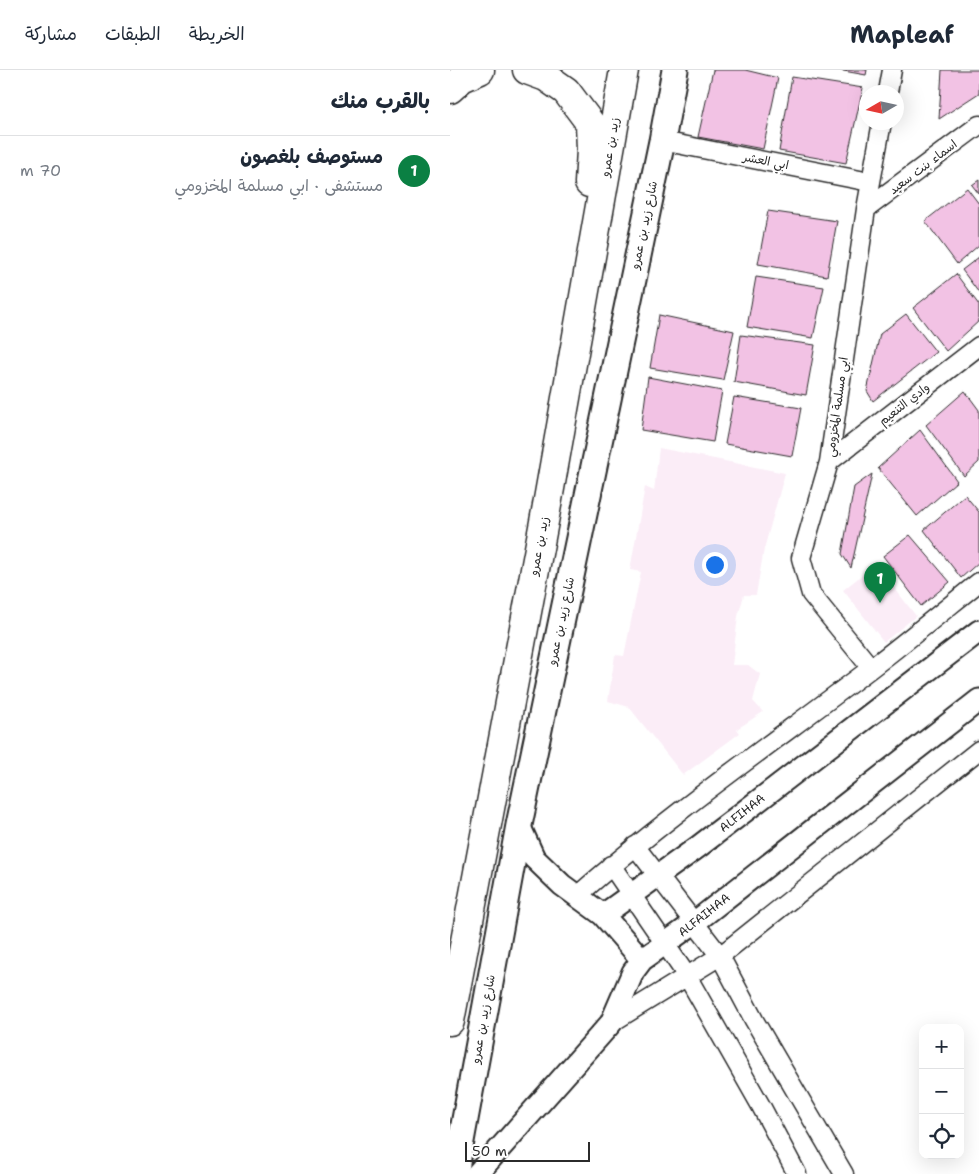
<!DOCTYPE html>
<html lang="ar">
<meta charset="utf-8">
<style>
:root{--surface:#fff;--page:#f2f2f3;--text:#1f2937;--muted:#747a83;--line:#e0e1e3;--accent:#0b8043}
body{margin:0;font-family:"Shantell Sans","Playpen Sans Arabic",sans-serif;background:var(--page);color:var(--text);direction:rtl}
.controls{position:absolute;right:15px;bottom:15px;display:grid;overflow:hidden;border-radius:10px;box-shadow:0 5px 20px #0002}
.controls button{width:45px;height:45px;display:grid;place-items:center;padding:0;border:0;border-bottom:1px solid var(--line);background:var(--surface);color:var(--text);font:25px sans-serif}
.compass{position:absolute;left:409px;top:15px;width:45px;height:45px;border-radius:50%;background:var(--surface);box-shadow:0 5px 20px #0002;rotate:261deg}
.scale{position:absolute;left:15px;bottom:12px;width:125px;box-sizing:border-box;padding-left:5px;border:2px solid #2b2b2b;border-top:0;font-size:14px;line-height:18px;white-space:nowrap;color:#2b2b2b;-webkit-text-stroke:4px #fff;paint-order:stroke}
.you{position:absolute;left:264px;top:494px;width:18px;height:18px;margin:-12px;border:4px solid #fff;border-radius:50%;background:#1a73e8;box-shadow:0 0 0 8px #1a73e833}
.badge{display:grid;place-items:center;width:32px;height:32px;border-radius:50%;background:var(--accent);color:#fff;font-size:16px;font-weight:700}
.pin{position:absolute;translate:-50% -41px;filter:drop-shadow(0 1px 2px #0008)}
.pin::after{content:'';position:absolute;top:26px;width:18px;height:15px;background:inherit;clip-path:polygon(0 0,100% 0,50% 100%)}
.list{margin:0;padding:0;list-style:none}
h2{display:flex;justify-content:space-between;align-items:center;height:65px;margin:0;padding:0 20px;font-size:21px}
h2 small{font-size:16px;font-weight:400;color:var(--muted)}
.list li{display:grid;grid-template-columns:32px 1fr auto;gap:15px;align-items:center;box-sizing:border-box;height:70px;padding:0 20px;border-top:1px solid var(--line)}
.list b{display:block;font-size:19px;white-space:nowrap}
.list p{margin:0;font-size:16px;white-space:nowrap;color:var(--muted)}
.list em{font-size:16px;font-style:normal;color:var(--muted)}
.icon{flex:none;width:28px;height:28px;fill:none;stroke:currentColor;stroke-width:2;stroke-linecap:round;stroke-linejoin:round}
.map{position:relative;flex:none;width:529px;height:1104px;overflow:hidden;direction:ltr}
header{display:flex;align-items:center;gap:30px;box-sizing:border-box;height:70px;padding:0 25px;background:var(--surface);border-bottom:1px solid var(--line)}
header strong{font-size:24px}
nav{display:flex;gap:28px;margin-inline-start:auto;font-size:18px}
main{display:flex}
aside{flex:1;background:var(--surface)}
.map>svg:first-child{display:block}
.built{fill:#fbedf7}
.building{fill:#f2c2e4;stroke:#2b2b2b}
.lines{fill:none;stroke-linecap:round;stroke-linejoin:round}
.minor-casing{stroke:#2b2b2b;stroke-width:21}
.tertiary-casing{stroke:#2b2b2b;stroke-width:25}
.secondary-casing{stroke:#2b2b2b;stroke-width:29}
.primary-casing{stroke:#2b2b2b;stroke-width:31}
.minor{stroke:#fff;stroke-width:18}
.tertiary{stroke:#fff;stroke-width:21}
.secondary{stroke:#fff;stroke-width:25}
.primary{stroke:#fff;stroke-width:28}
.labels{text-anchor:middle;stroke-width:5;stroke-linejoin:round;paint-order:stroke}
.street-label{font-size:12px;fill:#2b2b2b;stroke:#fff}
</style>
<header>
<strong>Mapleaf</strong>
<nav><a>الخريطة</a><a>الطبقات</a><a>مشاركة</a></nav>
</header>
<main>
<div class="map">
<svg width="529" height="1104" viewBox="0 0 529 1104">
<rect width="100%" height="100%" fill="#fff"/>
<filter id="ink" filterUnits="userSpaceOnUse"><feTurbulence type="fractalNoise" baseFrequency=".02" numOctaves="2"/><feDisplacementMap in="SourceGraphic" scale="10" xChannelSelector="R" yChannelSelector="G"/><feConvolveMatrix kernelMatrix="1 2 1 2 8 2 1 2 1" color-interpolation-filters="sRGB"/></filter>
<g filter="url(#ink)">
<path class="built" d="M 209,378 L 335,403 L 314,479 L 306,525 L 294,525 L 288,546 L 282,595 L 298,595 L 310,604 L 303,631 L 313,642 L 287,659 L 290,663 L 233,705 L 179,637 L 158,631 L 165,585 L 174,586 L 191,502 L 180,500 L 195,417 L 204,421 Z
M 426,494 L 466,546 L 434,572 L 393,520 Z"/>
<path class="building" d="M 263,0 L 295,0 L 328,8 L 313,79 L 248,67 Z
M 388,0 L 417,0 L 416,5 Z
M 492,0 L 529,0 L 529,23 L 489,49 Z
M 342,7 L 413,18 L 396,93 L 329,81 Z
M 529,110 L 529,124 L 522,115 Z
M 517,118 L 529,134 L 529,175 L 507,194 L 475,151 Z
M 318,141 L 387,151 L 377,206 L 308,194 Z
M 529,187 L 529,223 L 512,200 Z
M 506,204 L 529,235 L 529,251 L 496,281 L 463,238 Z
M 306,207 L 374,217 L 363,268 L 297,257 Z
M 456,244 L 486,282 L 423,331 L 417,321 L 430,264 Z
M 209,245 L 284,261 L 273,310 L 200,298 Z
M 291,265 L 365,275 L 356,325 L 284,312 Z
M 198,307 L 272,321 L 263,372 L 191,360 Z
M 515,321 L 529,340 L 529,392 L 514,406 L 476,355 Z
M 284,327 L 351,338 L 342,386 L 275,374 Z
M 470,360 L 507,411 L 467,446 L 428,398 Z
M 422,404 L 401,498 L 392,484 L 404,417 Z
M 515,425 L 529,442 L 529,492 L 511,508 L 474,460 Z
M 460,465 L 500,512 L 471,536 L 433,486 Z"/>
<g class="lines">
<defs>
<path id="minor" d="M 438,22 L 442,0
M 212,71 L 420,112
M 416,139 L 529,55
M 379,392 L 529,276
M 421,598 L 361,524 L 351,488 L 379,392 L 416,139 L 432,52
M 185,776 L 270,886 L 304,950 L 394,1104
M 161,795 L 237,906 L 311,1036 L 347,1104
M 127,826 C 220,744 321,674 420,599 C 457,571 493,541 529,512
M 161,953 L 270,886 L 529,680"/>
<path id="tertiary" d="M 69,755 L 84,788 L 112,815 L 153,845 L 248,777 L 529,561
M 153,845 L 192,890
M 27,1104 L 161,953 L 183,902 L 192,890 L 244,853 L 529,630"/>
<path id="secondary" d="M 5,1104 L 69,755 L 212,71 L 225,0"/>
<path id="primary" d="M 77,0 L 96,7 L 116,21 L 140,53 L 141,80 L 139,113
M 0,19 L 12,8 L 30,0
M 0,951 L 96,441 L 174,0"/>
</defs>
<use href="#minor" class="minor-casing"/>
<use href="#tertiary" class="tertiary-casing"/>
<use href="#secondary" class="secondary-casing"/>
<use href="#primary" class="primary-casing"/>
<use href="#minor" class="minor"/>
<use href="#tertiary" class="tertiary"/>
<use href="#secondary" class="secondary"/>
<use href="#primary" class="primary"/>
</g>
</g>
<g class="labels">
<g class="street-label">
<text transform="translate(160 77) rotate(-80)" y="4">زيد بن عمرو</text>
<text transform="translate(316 91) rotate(11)" y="4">ابي العشر</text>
<text transform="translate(473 97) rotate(-37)" y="4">اسماء بنت سعيد</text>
<text transform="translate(194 155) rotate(-78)" y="4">شارع زيد بن عمرو</text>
<text transform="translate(454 334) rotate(-38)" y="4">وادي التنعيم</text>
<text transform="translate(387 337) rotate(-82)" y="4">ابي مسلمة المخزومي</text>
<text transform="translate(89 476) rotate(-79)" y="4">زيد بن عمرو</text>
<text transform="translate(111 551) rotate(-78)" y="4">شارع زيد بن عمرو</text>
<text transform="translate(292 743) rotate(-38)" y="4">ALFIHAA</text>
<text transform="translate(254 845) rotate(-38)" y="4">ALFAIHAA</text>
<text transform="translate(33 949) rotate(-80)" y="4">شارع زيد بن عمرو</text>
</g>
</g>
</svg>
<div class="controls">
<button>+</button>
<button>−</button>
<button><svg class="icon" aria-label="locate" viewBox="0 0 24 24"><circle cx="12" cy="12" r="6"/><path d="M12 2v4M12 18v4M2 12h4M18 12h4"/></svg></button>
</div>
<svg class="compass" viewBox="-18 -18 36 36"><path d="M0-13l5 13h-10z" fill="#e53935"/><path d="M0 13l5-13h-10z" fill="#747a83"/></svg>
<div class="scale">50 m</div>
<div class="you"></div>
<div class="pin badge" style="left:430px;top:533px">1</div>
</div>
<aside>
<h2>بالقرب منك<small></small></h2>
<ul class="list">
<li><span class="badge">1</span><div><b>مستوصف بلغصون</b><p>مستشفى · ابي مسلمة المخزومي</p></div><em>70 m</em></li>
</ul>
</aside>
</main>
